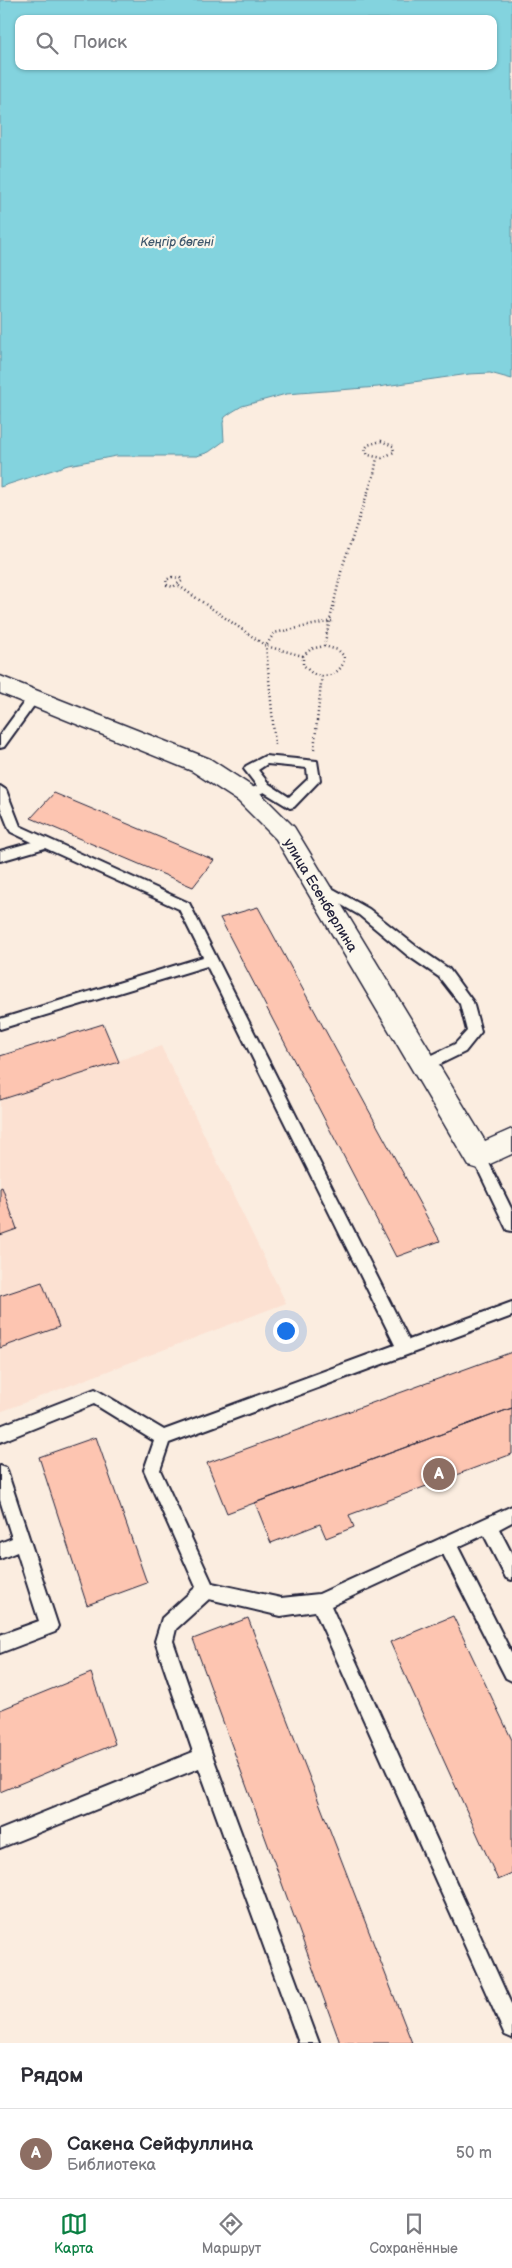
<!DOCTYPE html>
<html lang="ru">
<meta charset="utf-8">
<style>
:root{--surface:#fff;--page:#f2f2f3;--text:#2b2b33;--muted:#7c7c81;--line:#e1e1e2;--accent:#0b8043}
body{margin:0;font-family:"Balsamiq Sans",sans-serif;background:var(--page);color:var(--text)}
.you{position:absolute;left:285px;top:1330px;width:18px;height:18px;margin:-12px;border:4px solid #fff;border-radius:50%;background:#1a73e8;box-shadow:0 0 0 8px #1a73e833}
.badge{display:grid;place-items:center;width:32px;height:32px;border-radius:50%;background:var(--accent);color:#fff;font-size:16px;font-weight:700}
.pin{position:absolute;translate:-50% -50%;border:2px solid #fff;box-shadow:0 1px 5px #0006}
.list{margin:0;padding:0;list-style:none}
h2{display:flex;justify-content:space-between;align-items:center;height:65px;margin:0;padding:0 20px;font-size:21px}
h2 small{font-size:16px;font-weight:400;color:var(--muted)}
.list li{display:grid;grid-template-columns:32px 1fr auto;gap:15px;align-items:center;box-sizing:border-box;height:90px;padding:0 20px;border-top:1px solid var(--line)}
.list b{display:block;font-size:19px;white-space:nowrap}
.list p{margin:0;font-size:16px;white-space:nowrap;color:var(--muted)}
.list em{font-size:16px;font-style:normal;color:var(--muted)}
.icon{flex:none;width:28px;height:28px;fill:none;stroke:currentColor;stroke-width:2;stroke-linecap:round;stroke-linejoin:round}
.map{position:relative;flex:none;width:512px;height:2043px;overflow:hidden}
.search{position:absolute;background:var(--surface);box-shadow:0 1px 4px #0004;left:15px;right:15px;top:15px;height:55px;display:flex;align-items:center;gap:12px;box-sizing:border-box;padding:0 18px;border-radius:10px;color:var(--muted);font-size:19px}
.sheet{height:155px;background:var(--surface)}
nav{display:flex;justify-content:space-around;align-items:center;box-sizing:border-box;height:70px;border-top:1px solid var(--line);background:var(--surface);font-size:14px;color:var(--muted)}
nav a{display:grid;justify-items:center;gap:2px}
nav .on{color:var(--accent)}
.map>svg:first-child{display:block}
.built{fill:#fce1d2}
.water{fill:#83d3de;stroke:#5c8c9d;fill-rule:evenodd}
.building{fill:#fdc5b1;stroke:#22223b}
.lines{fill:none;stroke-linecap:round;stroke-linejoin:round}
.service-casing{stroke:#22223b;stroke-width:4}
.tertiary-casing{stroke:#22223b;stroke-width:3}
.path{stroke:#22223b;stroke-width:2.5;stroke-dasharray:1 3;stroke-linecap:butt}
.service{fill:#fbf7ec;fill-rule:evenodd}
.tertiary{fill:#fbf7ec;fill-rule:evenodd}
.labels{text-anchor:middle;stroke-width:4.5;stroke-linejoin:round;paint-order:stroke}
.far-water-label{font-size:12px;font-style:italic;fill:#3f576c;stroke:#fbf7ec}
.street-label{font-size:14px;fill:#22223b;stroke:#fbf7ec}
</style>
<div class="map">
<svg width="512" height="2043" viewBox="0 0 512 2043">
<rect width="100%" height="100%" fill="#fbede0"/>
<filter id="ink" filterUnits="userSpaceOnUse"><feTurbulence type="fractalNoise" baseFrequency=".02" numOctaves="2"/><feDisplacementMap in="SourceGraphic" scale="10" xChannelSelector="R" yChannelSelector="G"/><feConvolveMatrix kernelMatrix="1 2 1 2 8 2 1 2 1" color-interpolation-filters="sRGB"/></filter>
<g filter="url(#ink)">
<path class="built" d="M 161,1046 L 286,1303 L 0,1412 L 0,1101 Z"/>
<path class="water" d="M 0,0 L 512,0 L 512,379 L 490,373 L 469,374 L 378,387 L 286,394 L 242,406 L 232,412 L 225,417 L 223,423 L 224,441 L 209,452 L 197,456 L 116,456 L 68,465 L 0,487 ZM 19,19 L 493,19 L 493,66 L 19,66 Z"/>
<path class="building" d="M 54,793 L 214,860 L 193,887 L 31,818 Z
M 258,907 L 440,1241 L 396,1257 L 220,918 Z
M 103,1024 L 119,1062 L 0,1100 L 0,1056 Z
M 2,1187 L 17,1229 L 0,1235 L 0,1188 Z
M 42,1282 L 59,1327 L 0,1348 L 0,1296 Z
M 512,1352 L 512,1408 L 227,1513 L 207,1463 Z
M 512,1408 L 512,1454 L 349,1515 L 354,1527 L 326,1538 L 320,1524 L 271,1543 L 255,1503 Z
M 96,1437 L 147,1583 L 87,1605 L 39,1457 Z
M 453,1616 L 512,1740 L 512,1874 L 498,1880 L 390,1642 Z
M 248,1618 L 412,2043 L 340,2043 L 193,1639 Z
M 91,1673 L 115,1744 L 0,1792 L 0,1710 Z"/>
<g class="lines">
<defs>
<path id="service" d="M 34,693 L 38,694 L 40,697 L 38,700 L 4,747 L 0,748 L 0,735 L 30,694 Z
M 265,756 L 317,761 L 320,780 L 294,807 L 290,808 L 264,792 L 247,799 L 243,798 L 241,795 L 243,792 L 257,786 L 244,769 L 246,766 ZM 267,764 L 307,768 L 308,779 L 289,797 L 269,784 L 258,770 Z
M 0,786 L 6,790 L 20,826 L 189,903 L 409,1340 L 512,1302 L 512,1316 L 169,1443 L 160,1470 L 212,1583 L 281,1598 L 319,1594 L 512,1506 L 512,1522 L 499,1529 L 512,1554 L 512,1580 L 506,1578 L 484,1535 L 458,1547 L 512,1654 L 512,1681 L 506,1678 L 443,1554 L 331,1606 L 512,2006 L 512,2038 L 505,2035 L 315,1611 L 281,1616 L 209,1599 L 176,1629 L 173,1641 L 213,1757 L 319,2043 L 299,2043 L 199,1768 L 0,1848 L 0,1830 L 193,1752 L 155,1641 L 162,1618 L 196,1587 L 144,1470 L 154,1441 L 94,1404 L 0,1442 L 0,1426 L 95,1389 L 164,1430 L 395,1345 L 207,966 L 0,1029 L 0,1019 L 203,957 L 179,909 L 45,848 L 0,861 L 0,851 L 32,842 L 11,832 L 9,829 L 0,806 Z
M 319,881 L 369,909 L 417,947 L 449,969 L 473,1002 L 481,1032 L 465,1052 L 428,1070 L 423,1072 L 418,1070 L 416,1066 L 418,1062 L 455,1044 L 467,1031 L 460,1004 L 439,977 L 407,955 L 359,915 L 314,889 L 313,886 L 314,883 Z
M 479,1151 L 484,1153 L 512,1210 L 512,1231 L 507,1230 L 472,1157 L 474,1153 Z
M 0,1466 L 6,1468 L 8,1474 L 58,1626 L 55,1632 L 0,1653 L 0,1635 L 39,1621 L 17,1552 L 0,1559 L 0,1543 L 12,1538 L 0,1500 Z"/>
<path id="tertiary" d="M 0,676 L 210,759 L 256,789 L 294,827 L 485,1141 L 512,1129 L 512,1154 L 479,1169 L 469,1166 L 276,839 L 238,801 L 192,771 L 0,693 Z"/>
</defs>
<use href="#service" class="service-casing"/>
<use href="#tertiary" class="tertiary-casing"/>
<path class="path" d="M 381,441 L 393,446 L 394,452 L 382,458 L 368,455 L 365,449 L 368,445 Z
M 172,577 L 180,578 L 182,581 L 173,587 L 167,585 L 166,580 Z
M 179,586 L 266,646 L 275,745
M 324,646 L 342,568 L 374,474 L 377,458
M 324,646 L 338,650 L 344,656 C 345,672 326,681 312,673 C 309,671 306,667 303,665 L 303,656 L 311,649 Z
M 303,656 L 266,646 L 274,633 L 332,621
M 314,749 L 322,675"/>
<use href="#service" class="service"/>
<use href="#tertiary" class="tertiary"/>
</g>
</g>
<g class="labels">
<g class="far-water-label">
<text x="177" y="246">Кеңгір бөгені</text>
</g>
<g class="street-label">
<text transform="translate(321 895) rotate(59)" y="5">улица Есенберлина</text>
</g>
</g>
</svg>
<div class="you"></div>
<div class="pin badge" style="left:439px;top:1474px;background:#8d6e63">A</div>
<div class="search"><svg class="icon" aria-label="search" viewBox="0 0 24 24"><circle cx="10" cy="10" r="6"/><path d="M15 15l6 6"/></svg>Поиск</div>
</div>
<section class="sheet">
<h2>Рядом<small></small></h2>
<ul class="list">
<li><span class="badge" style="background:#8d6e63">A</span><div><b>Сакена Сейфуллина</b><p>Библиотека</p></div><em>50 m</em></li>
</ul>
</section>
<nav>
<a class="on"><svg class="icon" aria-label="map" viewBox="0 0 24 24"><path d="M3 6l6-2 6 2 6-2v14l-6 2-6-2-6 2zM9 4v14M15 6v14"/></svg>Карта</a>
<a><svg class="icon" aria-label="directions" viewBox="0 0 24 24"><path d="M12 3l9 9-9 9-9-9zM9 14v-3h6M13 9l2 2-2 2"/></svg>Маршрут</a>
<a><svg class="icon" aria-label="saved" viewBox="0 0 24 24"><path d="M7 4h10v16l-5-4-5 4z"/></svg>Сохранённые</a>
</nav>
